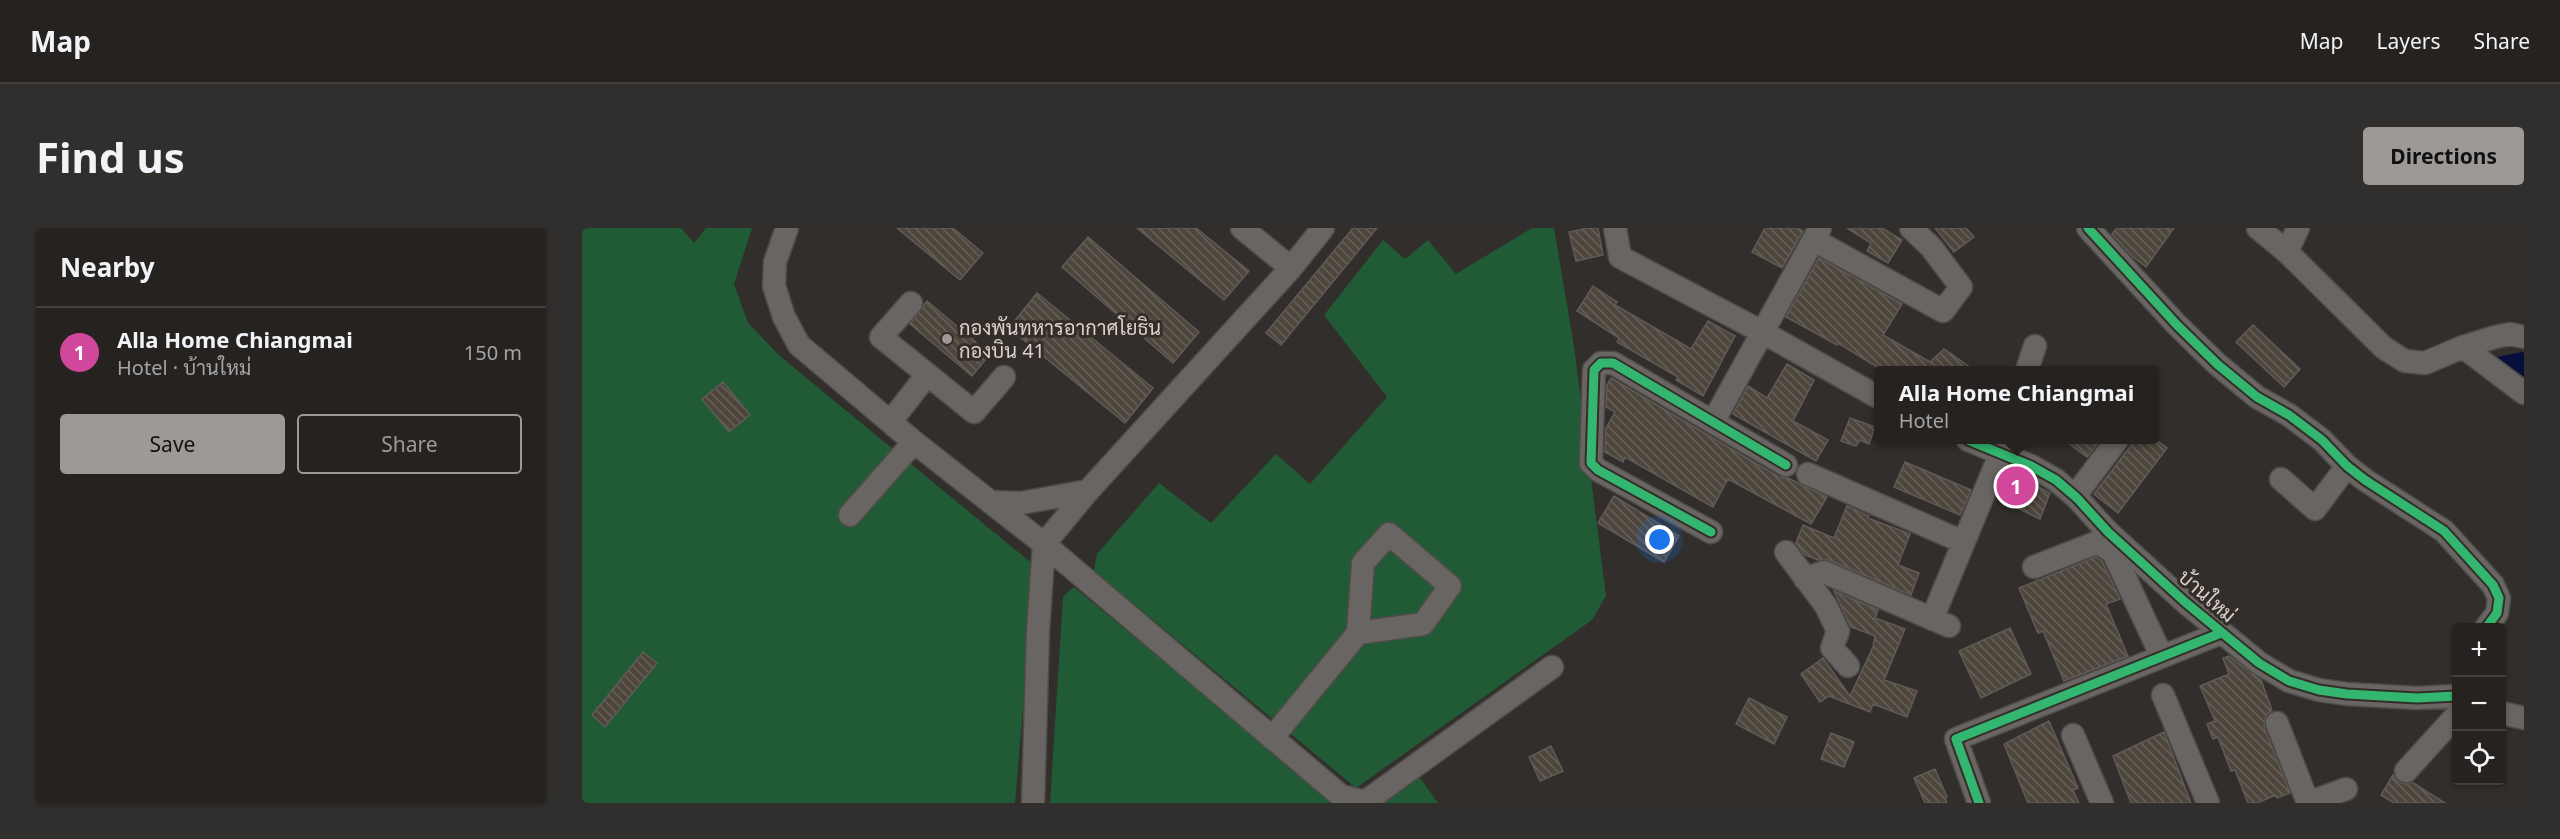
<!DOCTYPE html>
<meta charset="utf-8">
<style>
:root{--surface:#252220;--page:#312f2d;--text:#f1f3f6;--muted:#a3a4a5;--line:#423f3e;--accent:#9d9996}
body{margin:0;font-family:"Noto Sans",Sarabun,sans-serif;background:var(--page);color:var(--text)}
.controls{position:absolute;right:18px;bottom:18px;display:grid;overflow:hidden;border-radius:6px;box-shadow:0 2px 4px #0004}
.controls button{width:54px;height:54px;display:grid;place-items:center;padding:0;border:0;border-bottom:2px solid var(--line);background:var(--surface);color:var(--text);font:30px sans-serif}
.you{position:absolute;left:1078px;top:312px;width:21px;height:21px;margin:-15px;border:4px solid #fff;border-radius:50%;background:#1a73e8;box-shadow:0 0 0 9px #1a73e833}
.badge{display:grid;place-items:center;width:39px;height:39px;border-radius:50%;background:var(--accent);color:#fff;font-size:20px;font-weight:700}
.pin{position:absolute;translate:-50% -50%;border:3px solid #fff;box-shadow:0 2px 6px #0006}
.popup{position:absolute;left:1292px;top:138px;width:285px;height:78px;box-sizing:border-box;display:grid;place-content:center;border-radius:6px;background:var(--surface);filter:drop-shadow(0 2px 4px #0005);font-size:20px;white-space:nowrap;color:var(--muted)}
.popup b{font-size:22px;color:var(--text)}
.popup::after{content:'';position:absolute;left:50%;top:100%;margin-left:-12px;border:12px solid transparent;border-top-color:var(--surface)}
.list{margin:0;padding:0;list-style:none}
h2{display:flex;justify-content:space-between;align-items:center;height:78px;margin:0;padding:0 24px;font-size:26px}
h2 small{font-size:20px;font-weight:400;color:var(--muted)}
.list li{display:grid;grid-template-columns:39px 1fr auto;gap:18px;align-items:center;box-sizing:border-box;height:90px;padding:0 24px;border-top:2px solid var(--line)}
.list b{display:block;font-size:22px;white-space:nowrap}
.list p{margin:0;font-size:20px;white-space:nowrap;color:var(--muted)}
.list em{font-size:20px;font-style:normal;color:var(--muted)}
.actions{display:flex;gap:12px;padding:18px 24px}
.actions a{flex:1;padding:14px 0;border:2px solid var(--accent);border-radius:6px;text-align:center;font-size:21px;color:var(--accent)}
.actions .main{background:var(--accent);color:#111}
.icon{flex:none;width:33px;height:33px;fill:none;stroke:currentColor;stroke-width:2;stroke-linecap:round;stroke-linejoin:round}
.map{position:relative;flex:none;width:1942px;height:575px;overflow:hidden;border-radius:6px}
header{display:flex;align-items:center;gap:36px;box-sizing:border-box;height:84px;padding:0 30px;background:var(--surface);border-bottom:2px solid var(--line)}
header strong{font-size:28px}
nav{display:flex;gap:33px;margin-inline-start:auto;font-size:21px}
.intro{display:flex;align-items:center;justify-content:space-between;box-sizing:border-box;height:144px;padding:0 36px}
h1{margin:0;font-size:42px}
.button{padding:15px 27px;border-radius:6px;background:var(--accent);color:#111;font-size:21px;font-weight:700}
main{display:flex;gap:36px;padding:0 36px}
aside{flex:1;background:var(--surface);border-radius:6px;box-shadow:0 2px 4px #0004}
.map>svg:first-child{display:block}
.green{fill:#215b36}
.water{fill:#040f3b}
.building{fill:url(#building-back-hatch);stroke:#5e5b58;stroke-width:1.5}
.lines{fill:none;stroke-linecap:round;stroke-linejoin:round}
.minor-casing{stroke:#4e4b48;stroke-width:25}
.minor{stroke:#686562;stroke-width:22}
.cycleway-casing{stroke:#342d28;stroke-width:13}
.cycleway{stroke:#33b770;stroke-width:9}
.poi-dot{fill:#9d9996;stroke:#342d28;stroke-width:2}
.labels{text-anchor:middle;stroke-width:6;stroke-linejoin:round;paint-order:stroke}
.poi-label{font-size:20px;fill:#d7d2cf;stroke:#342d28;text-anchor:start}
.street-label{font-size:20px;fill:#d7d2cf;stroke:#342d28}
</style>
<header>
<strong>Map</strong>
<nav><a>Map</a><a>Layers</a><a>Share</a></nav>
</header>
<div class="intro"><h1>Find us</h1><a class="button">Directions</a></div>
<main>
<aside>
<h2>Nearby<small></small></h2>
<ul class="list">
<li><span class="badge" style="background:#d1479c">1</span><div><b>Alla Home Chiangmai</b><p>Hotel · บ้านใหม่</p></div><em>150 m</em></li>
</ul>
<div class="actions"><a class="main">Save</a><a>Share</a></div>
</aside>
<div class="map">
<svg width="1942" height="575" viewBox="0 0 1942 575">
<defs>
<pattern id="building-back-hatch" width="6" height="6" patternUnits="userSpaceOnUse" patternTransform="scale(1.5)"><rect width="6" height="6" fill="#4e463d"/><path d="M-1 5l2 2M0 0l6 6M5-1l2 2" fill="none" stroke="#676058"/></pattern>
</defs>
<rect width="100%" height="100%" fill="#312e2b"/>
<path class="green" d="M 0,0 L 99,0 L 112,15 L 124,0 L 170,0 L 152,56 L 166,95 L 199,129 L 453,338 L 433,575 L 0,575 Z
M 950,0 L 972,0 L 992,118 L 1024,368 L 1010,392 L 774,560 L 512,343 L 515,326 L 577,255 L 629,295 L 694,226 L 728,256 L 805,169 L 742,87 L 801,12 L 823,31 L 846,12 L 874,46 Z
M 492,359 L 753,575 L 468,575 L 481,369 Z
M 838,550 L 856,575 L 781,575 Z"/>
<path class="water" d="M 1940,124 L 1942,125 L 1942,149 L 1915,129 Z"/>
<path class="building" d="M 315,0 L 371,0 L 401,25 L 378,52 Z
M 555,0 L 614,0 L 667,43 L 642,72 Z
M 771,0 L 795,0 L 699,117 L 684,105 Z
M 1006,0 L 1016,0 L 1021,27 L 994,33 L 987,4 Z
M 1183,0 L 1216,0 L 1221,3 L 1200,40 L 1170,24 Z
M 1265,0 L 1300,0 L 1320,12 L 1306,35 L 1285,23 L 1289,15 Z
M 1353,0 L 1384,0 L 1392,9 L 1372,24 Z
M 1535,0 L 1592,0 L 1564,39 L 1551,29 L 1530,6 Z
M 506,9 L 617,104 L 591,135 L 480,39 Z
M 1237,30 L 1320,76 L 1301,107 L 1348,134 L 1362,121 L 1392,142 L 1300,142 L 1256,115 L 1255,117 L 1204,89 Z
M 1011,58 L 1035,74 L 1033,77 L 1109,121 L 1126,93 L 1153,108 L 1121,168 L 1094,152 L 1096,149 L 1035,114 L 1037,110 L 995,83 Z
M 455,65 L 571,160 L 543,195 L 427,100 Z
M 345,73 L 408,126 L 390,148 L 328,96 Z
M 1671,97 L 1718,141 L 1702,159 L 1654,114 Z
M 1205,136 L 1232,152 L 1211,193 L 1246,212 L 1234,233 L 1151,186 L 1166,158 L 1185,170 Z
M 1029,150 L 1197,249 L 1206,250 L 1245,269 L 1229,296 L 1146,251 L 1131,279 L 1043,229 L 1041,234 L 1023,224 L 1024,200 L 1033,184 L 1024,179 L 1025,157 Z
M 141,154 L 168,187 L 147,204 L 120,171 Z
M 1268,190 L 1293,199 L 1287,216 L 1278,212 L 1274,218 L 1259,213 Z
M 1482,212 L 1518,212 L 1505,229 Z
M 1553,212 L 1574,212 L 1585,220 L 1536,285 L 1512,266 Z
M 1323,234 L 1389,262 L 1378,287 L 1312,259 Z
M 1428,244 L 1468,265 L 1458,291 L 1417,271 Z
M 1032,268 L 1097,308 L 1082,334 L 1016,295 Z
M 1265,278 L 1287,288 L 1286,290 L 1328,306 L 1316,337 L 1337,345 L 1329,367 L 1247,332 L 1236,332 L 1223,327 L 1214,315 L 1221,297 L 1252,310 Z
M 1514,329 L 1520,333 L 1538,371 L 1524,376 L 1546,428 L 1482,453 L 1461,403 L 1456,405 L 1437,360 Z
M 1252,363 L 1296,382 L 1293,390 L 1323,401 L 1302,452 L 1335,463 L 1325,489 L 1291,476 L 1288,484 L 1247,468 L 1238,474 L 1219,446 L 1241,430 L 1268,468 L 1291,419 L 1293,408 L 1269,399 Z
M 1428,400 L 1449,446 L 1399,470 L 1377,423 Z
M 61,424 L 75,435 L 23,499 L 10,487 Z
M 1647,428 L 1679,452 L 1690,482 L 1684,487 L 1682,499 L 1708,565 L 1695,570 L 1694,567 L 1675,575 L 1666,575 L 1653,542 L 1649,543 L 1636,509 L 1631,511 L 1625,496 L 1633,493 L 1618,458 L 1647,446 L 1641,430 Z
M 1167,470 L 1205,489 L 1192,516 L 1154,496 Z
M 1467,493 L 1496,560 L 1491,562 L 1497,575 L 1446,575 L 1422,516 Z
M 1582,504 L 1609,575 L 1549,575 L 1531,528 Z
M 1249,505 L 1272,514 L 1262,539 L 1239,531 Z
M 969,518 L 981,543 L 958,553 L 947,529 Z
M 1353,541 L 1365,569 L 1363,570 L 1365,575 L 1343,575 L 1332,550 Z
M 1811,547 L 1815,553 L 1822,556 L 1830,554 L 1863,575 L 1812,575 L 1799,567 Z"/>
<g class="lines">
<defs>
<path id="minor" d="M 205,0 L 193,34 L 192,58 L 202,89 L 217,117 L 332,214 L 462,316 L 759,568 L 783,574 L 970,439
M 660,0 L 709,40
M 1033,0 L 1038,29 L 1182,105 L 1296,169
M 1506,0 L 1595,97 L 1635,136 L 1675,169 L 1707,187 L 1740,212 L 1765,238 L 1783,252 L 1862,303 L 1911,357 L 1917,370 L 1915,385 L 1904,400
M 1676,0 L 1705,24 L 1802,120 L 1823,133 L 1843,135 L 1881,119 L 1913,109 L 1928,106 L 1942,109
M 1232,12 L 1361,83 L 1379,59 L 1349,19 L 1329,0
M 1705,24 L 1716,0
M 329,75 L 299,109 L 392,184 L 422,149
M 1881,119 L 1942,165
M 1445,142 L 1453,118
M 309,193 L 345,147
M 1131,194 L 1238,0
M 1386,212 L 1449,238 L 1474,252 L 1495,270 L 1526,304 L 1603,374 L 1677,435 L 1707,453 L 1737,462 L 1765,466 L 1835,470 L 1874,468
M 1226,246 L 1381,314
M 1699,251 L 1733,281 L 1765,238
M 1493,268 L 1535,212
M 408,274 L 439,275 L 506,263
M 268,287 L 332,214
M 1129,304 L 1016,242 L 1009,235 L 1012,142 L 1019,135 L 1031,135 L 1204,237
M 1204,324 L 1244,378 L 1256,403 L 1250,420 L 1266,438
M 1452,339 L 1516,314 L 1531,324 L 1579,427
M 1223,351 L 1242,344 L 1367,398
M 1350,391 L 1424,212
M 1581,467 L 1626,575
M 1920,485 L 1942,490
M 1695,495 L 1726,575
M 1491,507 L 1520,575
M 690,510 L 776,405 L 781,335 L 807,306 L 868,358 L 841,396 L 776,405
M 1824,543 L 1874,488
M 451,575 L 456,403 L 462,316 L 506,263 L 709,40 L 741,0
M 1397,575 L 1374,511 L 1639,405
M 1726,575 L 1764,561"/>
</defs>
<use href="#minor" class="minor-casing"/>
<use href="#minor" class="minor"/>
<defs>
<path id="cycleway" d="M 1506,0 L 1595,97 L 1635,136 L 1675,169 L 1707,187 L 1740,212 L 1765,238 L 1783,252 L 1862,303 L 1911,357 L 1917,370 L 1915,385 L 1904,400
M 1386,212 L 1449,238 L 1474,252 L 1495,270 L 1526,304 L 1603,374 L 1677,435 L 1707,453 L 1737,462 L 1765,466 L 1835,470 L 1874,468
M 1129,304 L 1016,242 L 1009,235 L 1012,142 L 1019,135 L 1031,135 L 1204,237
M 1397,575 L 1374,511 L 1639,405"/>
</defs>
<use href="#cycleway" class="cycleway-casing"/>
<use href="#cycleway" class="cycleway"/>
</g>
<circle class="poi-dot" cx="365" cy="111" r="6"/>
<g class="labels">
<g class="poi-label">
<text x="377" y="107">กองพันทหารอากาศโยธิน<tspan x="377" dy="23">กองบิน 41</tspan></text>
</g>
<g class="street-label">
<text transform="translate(1625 368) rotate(41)" y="7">บ้านใหม่</text>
</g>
</g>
</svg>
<div class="controls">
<button>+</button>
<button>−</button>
<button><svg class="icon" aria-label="locate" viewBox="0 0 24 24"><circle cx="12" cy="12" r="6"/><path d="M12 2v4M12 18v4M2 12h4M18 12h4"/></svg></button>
</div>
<div class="you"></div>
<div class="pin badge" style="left:1434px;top:258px;background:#d1479c">1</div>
<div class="popup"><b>Alla Home Chiangmai</b>Hotel</div>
</div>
</main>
